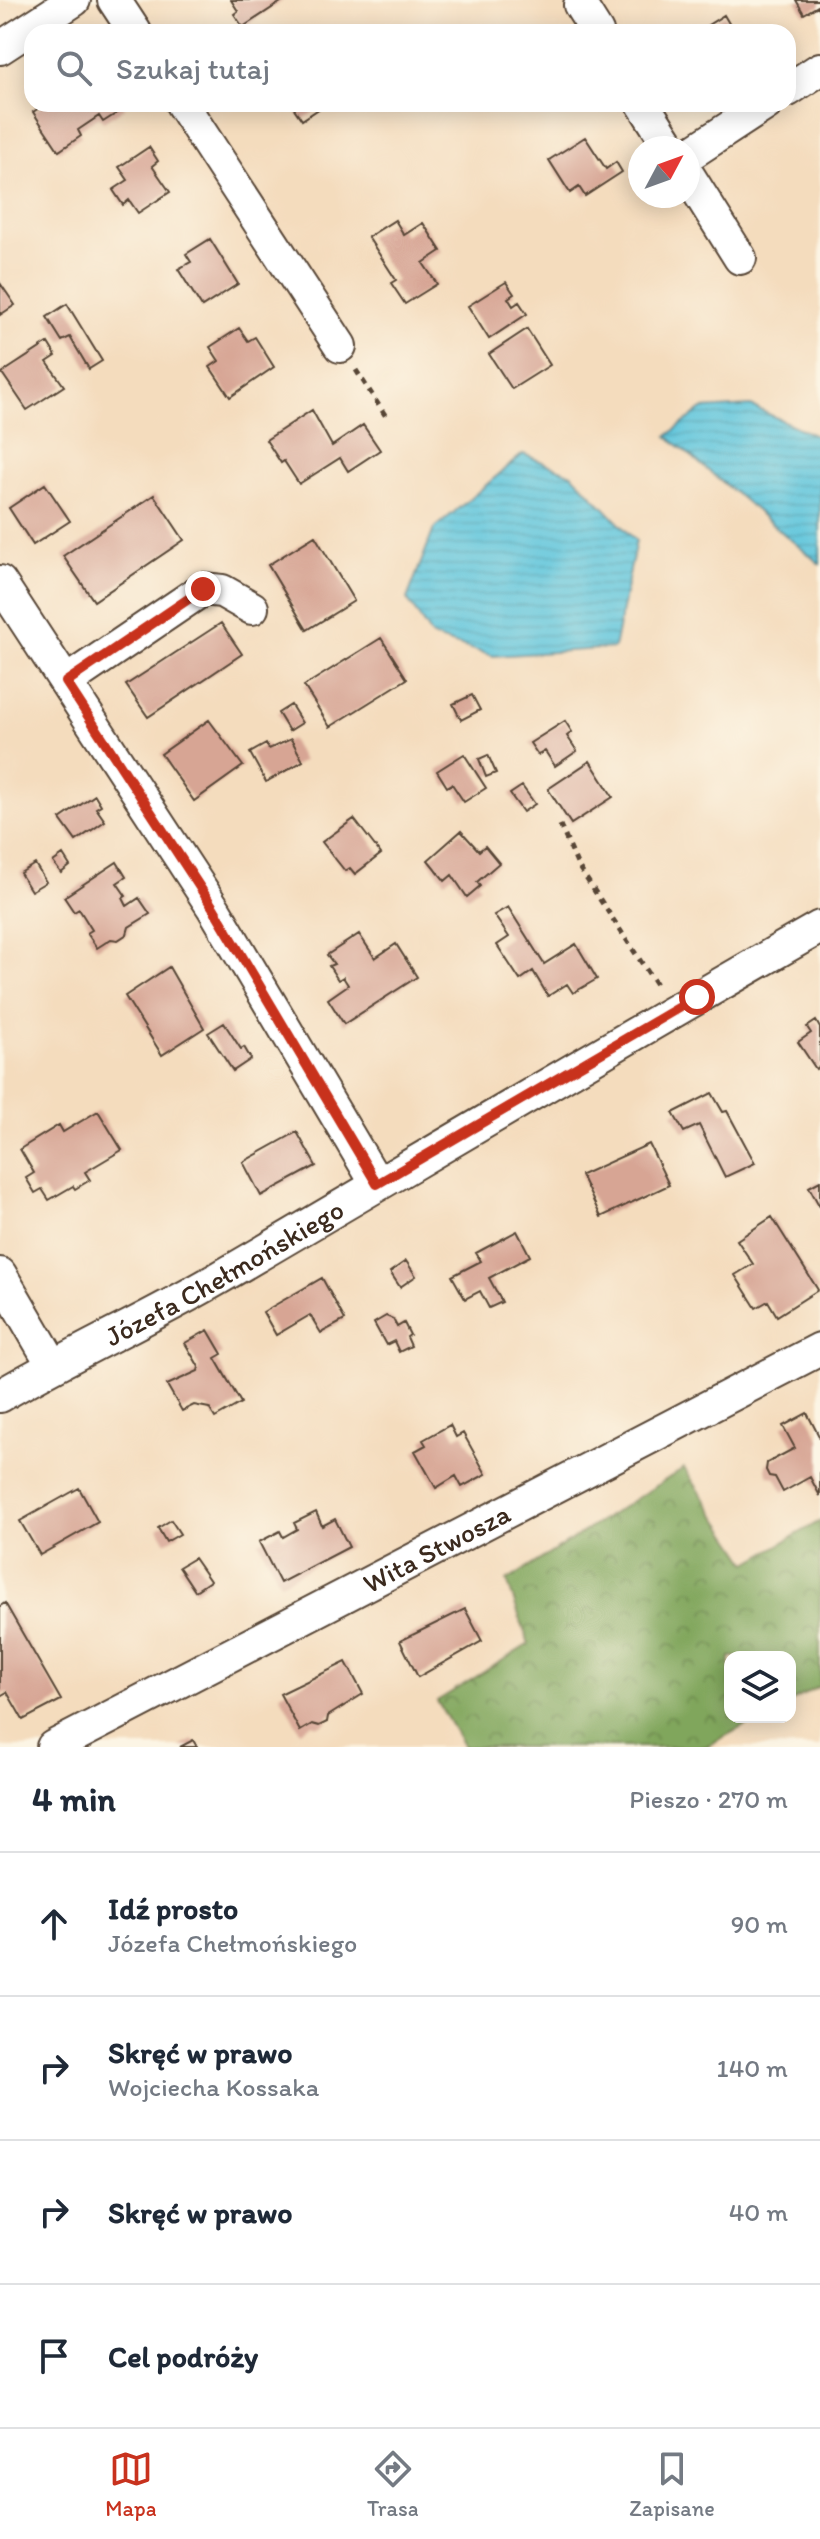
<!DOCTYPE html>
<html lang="pl">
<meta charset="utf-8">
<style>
:root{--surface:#fff;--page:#f6f6f7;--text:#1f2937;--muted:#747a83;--line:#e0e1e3;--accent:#c8321e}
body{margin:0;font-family:Itim,sans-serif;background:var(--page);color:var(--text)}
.controls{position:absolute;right:24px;bottom:24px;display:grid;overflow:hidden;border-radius:16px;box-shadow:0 4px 20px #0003}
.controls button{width:72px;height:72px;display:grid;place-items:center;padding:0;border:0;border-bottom:2px solid var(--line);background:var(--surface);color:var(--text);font:40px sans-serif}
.compass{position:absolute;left:628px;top:136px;width:72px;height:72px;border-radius:50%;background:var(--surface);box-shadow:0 4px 20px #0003;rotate:49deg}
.stop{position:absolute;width:24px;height:24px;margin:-18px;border:6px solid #c8321e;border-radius:50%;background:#fff}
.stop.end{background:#c8321e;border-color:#fff;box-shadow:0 2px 8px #0008}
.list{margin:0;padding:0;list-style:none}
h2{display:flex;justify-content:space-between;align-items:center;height:104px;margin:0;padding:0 32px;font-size:34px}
h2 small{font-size:26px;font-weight:400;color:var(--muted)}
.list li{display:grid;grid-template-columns:52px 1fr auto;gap:24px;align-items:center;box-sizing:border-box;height:144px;padding:0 32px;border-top:2px solid var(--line)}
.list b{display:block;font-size:30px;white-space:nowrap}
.list p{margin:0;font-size:26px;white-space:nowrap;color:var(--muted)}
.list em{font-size:26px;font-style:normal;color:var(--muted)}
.icon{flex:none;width:44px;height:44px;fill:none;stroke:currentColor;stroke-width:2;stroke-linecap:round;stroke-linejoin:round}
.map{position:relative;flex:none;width:820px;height:1747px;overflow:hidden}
.search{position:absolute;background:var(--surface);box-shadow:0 4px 20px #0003;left:24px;right:24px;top:24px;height:88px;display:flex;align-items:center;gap:20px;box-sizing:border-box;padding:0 28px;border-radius:24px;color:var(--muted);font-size:30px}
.sheet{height:680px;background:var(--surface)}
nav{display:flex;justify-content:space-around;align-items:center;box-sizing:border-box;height:112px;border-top:2px solid var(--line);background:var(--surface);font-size:22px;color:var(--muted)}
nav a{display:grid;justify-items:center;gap:4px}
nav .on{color:var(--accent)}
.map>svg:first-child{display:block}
.forest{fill:url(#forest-crowns);stroke:#5e683d;stroke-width:2}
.water{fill:url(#water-rules);stroke:#4e787e;stroke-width:2}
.building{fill:#d7a594}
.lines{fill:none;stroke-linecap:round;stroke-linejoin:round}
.minor-casing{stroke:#574536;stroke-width:36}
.path{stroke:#574536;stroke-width:5;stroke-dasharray:6 6;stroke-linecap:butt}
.minor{stroke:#fff;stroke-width:32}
.route{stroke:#c8321e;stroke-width:10}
.labels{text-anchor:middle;stroke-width:6;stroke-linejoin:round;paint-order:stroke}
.street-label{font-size:28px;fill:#3b2a1e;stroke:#fcf5e5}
</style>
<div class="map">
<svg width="820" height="1747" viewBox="0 0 820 1747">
<defs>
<pattern id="forest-crowns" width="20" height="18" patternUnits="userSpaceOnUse" patternTransform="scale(2)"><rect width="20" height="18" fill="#80a65c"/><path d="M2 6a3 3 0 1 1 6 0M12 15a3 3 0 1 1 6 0" fill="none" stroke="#6a874b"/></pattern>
<pattern id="water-rules" width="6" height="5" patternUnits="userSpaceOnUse" patternTransform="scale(2)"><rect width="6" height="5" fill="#60c6dd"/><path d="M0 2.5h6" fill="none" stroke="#54aabd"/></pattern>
</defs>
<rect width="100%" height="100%" fill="#fcf5e5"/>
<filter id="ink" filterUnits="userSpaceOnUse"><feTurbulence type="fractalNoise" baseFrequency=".0125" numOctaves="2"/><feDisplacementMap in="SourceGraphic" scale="16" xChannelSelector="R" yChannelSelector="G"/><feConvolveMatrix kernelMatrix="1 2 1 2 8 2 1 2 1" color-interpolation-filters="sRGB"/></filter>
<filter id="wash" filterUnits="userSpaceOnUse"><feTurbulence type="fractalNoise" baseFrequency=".006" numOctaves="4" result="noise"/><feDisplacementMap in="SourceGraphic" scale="32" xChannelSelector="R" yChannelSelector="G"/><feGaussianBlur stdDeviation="1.8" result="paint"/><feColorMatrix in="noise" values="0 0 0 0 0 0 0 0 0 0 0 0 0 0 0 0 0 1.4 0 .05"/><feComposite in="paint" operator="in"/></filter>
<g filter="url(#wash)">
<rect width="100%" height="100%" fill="#f4dcbd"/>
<path class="forest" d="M 684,1468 L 748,1563 L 820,1521 L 820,1686 L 790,1702 L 790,1657 L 730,1657 L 730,1717 L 761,1717 L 705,1747 L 464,1747 L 437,1701 L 529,1644 L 507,1581 Z"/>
<path class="water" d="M 751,406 L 820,438 L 820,564 L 667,436 L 702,409 Z
M 523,454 L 572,474 L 636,541 L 614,648 L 493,656 L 432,637 L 407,599 L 434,529 Z"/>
<g id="blocks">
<path class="building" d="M 231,0 L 284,0 L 243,27 L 234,14 L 238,11 Z
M 796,0 L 820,0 L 820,10 L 818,6 L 804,14 Z
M 724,15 L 734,32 L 697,32 Z
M 45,104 L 122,104 L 125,108 L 103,122 L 99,116 L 78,130 L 81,136 L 59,151 L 33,112 Z
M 291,104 L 326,104 L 302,120 Z
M 585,137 L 606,169 L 616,162 L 622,172 L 585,196 L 579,187 L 570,193 L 549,160 Z
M 149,147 L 158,161 L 152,166 L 170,192 L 138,213 L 129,200 L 123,205 L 113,190 L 128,180 L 119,167 Z
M 395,220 L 404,235 L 423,223 L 441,251 L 423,263 L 437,284 L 405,304 L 391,283 L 396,280 L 368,237 Z
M 210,239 L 238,284 L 202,307 L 178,269 L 191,262 L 186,254 Z
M 506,282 L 514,294 L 508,298 L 513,306 L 519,302 L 527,314 L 489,339 L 468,306 Z
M 0,283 L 15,305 L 0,315 Z
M 67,304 L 102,361 L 89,369 L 70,337 L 62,341 L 47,317 Z
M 239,328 L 248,341 L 255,337 L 274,367 L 230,397 L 210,367 L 219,361 L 210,347 Z
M 527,329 L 550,365 L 512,389 L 489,354 Z
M 48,343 L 56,356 L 47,362 L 64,386 L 27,410 L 2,373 Z
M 312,410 L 332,446 L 363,425 L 380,450 L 348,471 L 340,458 L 299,484 L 284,461 L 281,463 L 266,440 Z
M 45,484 L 70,521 L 33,545 L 9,508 Z
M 154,495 L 184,540 L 94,601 L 63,556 Z
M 315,536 L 354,601 L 307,630 L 268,565 Z
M 221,623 L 242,654 L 148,717 L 126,685 Z
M 381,638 L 407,679 L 330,727 L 304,686 Z
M 472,695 L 480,710 L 461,720 L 453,704 Z
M 291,705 L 302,723 L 289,731 L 278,713 Z
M 209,720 L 243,766 L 194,801 L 161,754 Z
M 565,721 L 572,732 L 567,736 L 577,751 L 555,766 L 545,751 L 538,755 L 530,743 Z
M 291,739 L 303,761 L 266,782 L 250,753 L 266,744 L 269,749 Z
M 464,754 L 486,788 L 464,802 L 452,784 L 447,787 L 437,771 Z
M 488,755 L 496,773 L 486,777 L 479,759 Z
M 590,761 L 613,797 L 571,824 L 548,789 Z
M 522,786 L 535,804 L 523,812 L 510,794 Z
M 95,795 L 101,805 L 96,808 L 105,821 L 76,841 L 60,819 Z
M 354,819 L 381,854 L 355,874 L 350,868 L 345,871 L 322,842 Z
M 461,831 L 479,851 L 485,846 L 499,863 L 477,882 L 480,886 L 467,897 L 452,875 L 445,881 L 428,860 Z
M 63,855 L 70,866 L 61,873 L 53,862 Z
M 117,862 L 126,877 L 117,883 L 126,896 L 123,898 L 127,906 L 139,898 L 150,914 L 129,927 L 127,934 L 118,940 L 111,939 L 97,948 L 87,933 L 92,930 L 79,909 L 74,912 L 64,897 Z
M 35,864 L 46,882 L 31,891 L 20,873 Z
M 508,907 L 544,964 L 576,944 L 597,979 L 573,993 L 567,984 L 548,996 L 533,971 L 520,980 L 497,945 L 509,937 L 494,915 Z
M 359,934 L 375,958 L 396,944 L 417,977 L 344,1024 L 328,999 L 348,985 L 343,977 L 338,980 L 329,966 L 334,964 L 327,955 Z
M 169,967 L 204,1028 L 162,1055 L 125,996 Z
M 816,1021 L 820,1028 L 820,1066 L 816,1069 L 798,1042 L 811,1033 L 807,1027 Z
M 224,1023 L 241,1049 L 244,1047 L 251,1059 L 233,1071 L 208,1033 Z
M 712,1093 L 723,1112 L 727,1111 L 755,1163 L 725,1177 L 699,1125 L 684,1132 L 673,1113 Z
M 98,1111 L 122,1150 L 85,1172 L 90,1180 L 75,1189 L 73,1186 L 49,1200 L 42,1189 L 35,1193 L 26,1178 L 34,1173 L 20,1149 L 59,1125 L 63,1132 Z
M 297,1132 L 316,1166 L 261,1196 L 243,1162 Z
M 649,1144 L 669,1185 L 601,1217 L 581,1175 Z
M 820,1181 L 820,1207 L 809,1187 Z
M 772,1217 L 818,1290 L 777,1316 L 768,1301 L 756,1308 L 735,1275 L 753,1264 L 737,1240 Z
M 517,1231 L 530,1256 L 489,1278 L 502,1302 L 489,1308 L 480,1291 L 465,1299 L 452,1276 L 481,1261 L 476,1253 Z
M 406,1261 L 416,1276 L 400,1287 L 390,1272 Z
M 322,1278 L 345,1320 L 321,1333 L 310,1315 L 276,1335 L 263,1312 Z
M 386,1316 L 393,1319 L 397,1327 L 404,1323 L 410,1335 L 407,1337 L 411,1346 L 399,1352 L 394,1341 L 386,1345 L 374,1323 Z
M 208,1330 L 222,1354 L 215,1358 L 241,1403 L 215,1418 L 209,1408 L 194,1405 L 182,1411 L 167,1385 L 198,1371 L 199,1367 L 185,1343 Z
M 807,1413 L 820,1438 L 820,1496 L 810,1477 L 783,1492 L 775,1477 L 769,1476 L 766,1470 L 767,1463 L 795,1448 L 783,1426 Z
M 450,1425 L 456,1437 L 463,1433 L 486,1474 L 462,1487 L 456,1476 L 436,1488 L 415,1451 L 426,1445 L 423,1440 Z
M 79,1488 L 98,1522 L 40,1555 L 20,1521 Z
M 316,1512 L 322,1526 L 335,1519 L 349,1547 L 280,1583 L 259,1542 L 280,1531 L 283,1537 L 297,1529 L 294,1523 Z
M 171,1520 L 180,1534 L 166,1542 L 158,1528 Z
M 194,1558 L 210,1581 L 195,1591 L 179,1567 Z
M 5,1603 L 61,1700 L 23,1720 L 7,1692 L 0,1696 L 0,1606 Z
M 465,1609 L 482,1641 L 418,1677 L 400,1641 Z
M 346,1662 L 363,1694 L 328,1716 L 327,1722 L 319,1726 L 312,1724 L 300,1731 L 280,1694 Z
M 193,1740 L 197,1747 L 180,1747 Z"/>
</g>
</g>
<g filter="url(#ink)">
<use href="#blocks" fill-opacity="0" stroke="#574536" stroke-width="2"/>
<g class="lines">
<defs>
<g id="minor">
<path d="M 114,0 L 135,32"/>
<path d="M 580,5 L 597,32"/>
<path d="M 0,48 L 74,0"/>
<path d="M 788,90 L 820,69"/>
<path d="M 182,104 L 340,346"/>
<path d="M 643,104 L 671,148"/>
<path d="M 688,155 L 766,104"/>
<path d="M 688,175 L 740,258"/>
<path d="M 0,582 L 214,909 L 377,1184"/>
<path d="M 66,682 L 203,589 L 222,591 L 252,608"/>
<path d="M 0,1274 L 53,1365"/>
<path id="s1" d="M 0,1396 C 71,1354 147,1320 219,1278 C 419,1161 618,1042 820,927"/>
<path id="s2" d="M 53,1747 L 820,1349"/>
</g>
</defs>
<use href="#minor" class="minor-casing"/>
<path class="path" d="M 356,370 L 387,418
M 560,825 L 578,866 L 657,986"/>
<use href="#minor" class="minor"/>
</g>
</g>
<g class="lines" filter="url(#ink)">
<path class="route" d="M 203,589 L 66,682 L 214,909 L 377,1184 L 697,997"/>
</g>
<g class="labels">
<g class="street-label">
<text dy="10" stroke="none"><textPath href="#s1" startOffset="256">Józefa Chełmońskiego</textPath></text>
<text dy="10" stroke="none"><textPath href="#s2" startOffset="432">Wita Stwosza</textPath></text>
</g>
</g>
</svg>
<div class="controls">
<button><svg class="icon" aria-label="layers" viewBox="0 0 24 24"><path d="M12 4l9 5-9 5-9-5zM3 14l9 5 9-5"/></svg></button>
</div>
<svg class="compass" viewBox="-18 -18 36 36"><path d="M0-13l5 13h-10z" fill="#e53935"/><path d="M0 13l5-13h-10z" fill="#747a83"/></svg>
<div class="stop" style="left:697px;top:997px"></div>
<div class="stop end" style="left:203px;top:589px"></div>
<div class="search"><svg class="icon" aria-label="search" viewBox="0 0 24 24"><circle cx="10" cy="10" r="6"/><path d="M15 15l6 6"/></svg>Szukaj tutaj</div>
</div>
<section class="sheet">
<h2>4 min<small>Pieszo · 270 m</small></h2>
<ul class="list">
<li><svg class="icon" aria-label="ahead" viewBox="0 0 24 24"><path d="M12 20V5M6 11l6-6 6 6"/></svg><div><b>Idź prosto</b><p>Józefa Chełmońskiego</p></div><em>90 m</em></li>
<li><svg class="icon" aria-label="right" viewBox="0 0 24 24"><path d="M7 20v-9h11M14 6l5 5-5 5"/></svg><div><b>Skręć w prawo</b><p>Wojciecha Kossaka</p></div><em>140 m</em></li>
<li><svg class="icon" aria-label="right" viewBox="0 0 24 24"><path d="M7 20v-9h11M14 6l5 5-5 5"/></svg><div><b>Skręć w prawo</b></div><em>40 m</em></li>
<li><svg class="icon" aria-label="arrive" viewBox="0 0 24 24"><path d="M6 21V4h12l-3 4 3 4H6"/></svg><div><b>Cel podróży</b></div></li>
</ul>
</section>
<nav>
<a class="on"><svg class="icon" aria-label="map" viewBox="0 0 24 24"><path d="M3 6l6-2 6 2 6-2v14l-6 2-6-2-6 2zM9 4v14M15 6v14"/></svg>Mapa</a>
<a><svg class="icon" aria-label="directions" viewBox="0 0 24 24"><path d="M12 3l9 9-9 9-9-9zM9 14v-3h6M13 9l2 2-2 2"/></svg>Trasa</a>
<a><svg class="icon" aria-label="saved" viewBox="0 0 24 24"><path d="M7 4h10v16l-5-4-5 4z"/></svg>Zapisane</a>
</nav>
